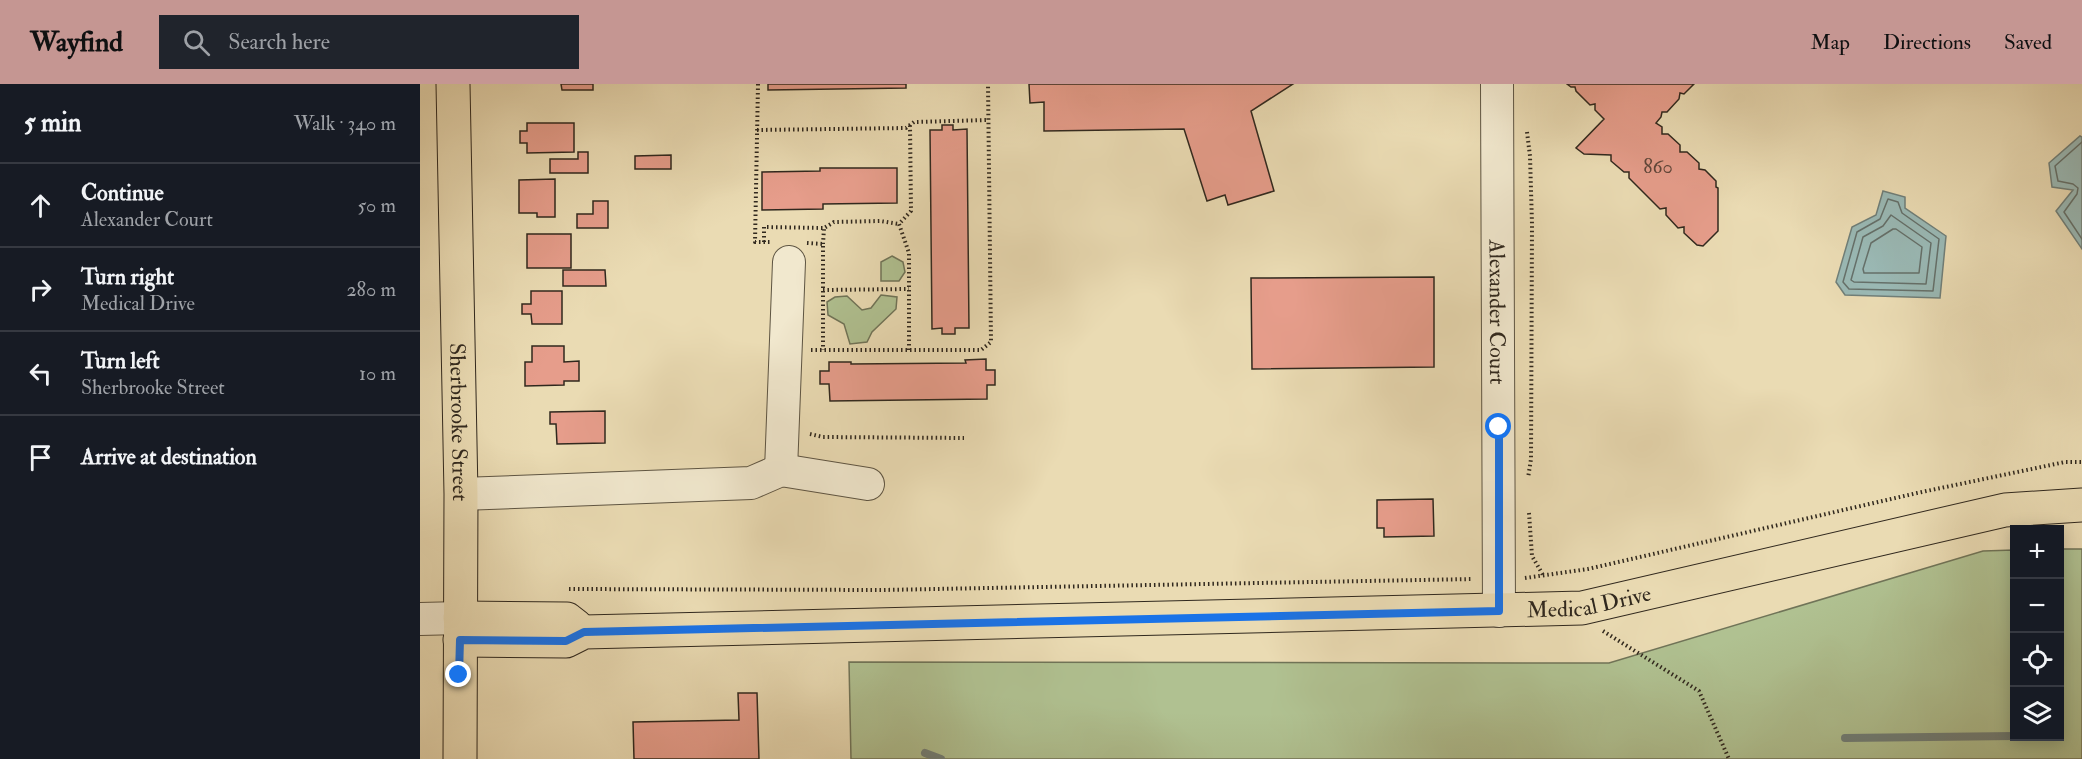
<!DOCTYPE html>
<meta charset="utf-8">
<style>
:root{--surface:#171b24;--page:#20242c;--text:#f1f3f6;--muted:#9ea1a6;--line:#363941;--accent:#c59692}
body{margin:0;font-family:"IM FELL Double Pica",serif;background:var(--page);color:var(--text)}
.controls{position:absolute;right:18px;bottom:18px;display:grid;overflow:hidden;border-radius:0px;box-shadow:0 3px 15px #0003}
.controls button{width:54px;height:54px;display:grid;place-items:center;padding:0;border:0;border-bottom:2px solid var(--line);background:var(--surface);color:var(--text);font:30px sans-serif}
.stop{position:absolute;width:18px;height:18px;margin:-14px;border:4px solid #1a73e8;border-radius:50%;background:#fff}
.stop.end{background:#1a73e8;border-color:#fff;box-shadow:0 2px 6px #0008}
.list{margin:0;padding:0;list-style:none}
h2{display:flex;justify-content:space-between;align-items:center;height:78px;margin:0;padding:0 24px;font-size:26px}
h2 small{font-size:20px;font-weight:400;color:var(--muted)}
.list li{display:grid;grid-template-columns:39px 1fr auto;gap:18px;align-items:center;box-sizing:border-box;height:84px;padding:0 24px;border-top:2px solid var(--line)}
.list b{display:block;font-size:22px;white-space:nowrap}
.list p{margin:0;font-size:20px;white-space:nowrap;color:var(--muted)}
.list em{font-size:20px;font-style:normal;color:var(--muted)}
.icon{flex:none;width:33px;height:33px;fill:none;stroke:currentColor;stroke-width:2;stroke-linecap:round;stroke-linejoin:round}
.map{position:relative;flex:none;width:1662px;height:675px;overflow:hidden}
header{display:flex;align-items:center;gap:36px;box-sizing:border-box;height:84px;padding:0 30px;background:var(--accent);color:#111}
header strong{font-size:28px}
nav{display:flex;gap:33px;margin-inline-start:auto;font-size:21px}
.search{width:420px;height:54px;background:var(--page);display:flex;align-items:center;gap:15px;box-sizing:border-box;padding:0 21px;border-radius:0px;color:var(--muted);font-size:22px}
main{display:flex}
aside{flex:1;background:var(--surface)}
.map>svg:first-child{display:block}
.green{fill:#b0c191;stroke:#707458;stroke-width:1.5}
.water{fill:#9ab9b5;stroke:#707f79;stroke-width:1.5}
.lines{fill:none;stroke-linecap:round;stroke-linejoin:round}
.shore{stroke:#65706a;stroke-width:1.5}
.stream{stroke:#707f79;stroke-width:8}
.building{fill:#e69d8b;stroke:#30281e;stroke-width:1.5}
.minor-casing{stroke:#5e5543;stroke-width:34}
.major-casing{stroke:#30281e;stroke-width:35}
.path{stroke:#30281e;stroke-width:4;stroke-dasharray:1.5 3;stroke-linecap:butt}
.minor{stroke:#f1e8ce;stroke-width:32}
.major{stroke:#eadbb3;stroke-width:33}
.route{stroke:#1a73e8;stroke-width:8}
.labels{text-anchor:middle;stroke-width:4.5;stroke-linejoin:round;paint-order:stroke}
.number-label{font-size:20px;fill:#5e4539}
.street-label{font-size:22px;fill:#30281e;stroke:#f1e8ce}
</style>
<header>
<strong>Wayfind</strong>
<div class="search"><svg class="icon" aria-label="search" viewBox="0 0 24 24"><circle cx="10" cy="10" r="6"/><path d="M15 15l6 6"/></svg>Search here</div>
<nav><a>Map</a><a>Directions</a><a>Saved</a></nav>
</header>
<main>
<aside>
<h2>5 min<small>Walk · 340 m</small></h2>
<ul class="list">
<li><svg class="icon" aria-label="ahead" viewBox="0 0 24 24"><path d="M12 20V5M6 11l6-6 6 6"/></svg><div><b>Continue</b><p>Alexander Court</p></div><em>50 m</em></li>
<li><svg class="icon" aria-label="right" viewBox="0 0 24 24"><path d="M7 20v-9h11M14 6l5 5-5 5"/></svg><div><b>Turn right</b><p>Medical Drive</p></div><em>280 m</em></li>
<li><svg class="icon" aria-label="left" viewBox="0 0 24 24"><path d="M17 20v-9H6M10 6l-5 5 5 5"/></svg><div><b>Turn left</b><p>Sherbrooke Street</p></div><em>10 m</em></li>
<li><svg class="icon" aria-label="arrive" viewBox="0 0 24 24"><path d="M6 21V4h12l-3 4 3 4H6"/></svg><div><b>Arrive at destination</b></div></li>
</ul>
</aside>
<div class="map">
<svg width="1662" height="675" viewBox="0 0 1662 675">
<rect width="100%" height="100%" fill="#eadbb3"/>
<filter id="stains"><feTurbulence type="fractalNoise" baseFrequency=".00333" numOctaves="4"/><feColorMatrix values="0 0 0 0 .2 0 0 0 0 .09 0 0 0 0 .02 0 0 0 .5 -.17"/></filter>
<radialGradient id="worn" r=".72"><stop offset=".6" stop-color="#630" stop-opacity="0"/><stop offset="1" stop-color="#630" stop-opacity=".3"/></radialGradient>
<path class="green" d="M 472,172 L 483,178 L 485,188 L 479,197 L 461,197 L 461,178 Z
M 461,211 L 477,213 L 476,225 L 452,248 L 447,258 L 430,260 L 424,240 L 408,231 L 407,218 L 415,213 L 427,212 L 442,226 L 451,224 Z
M 1640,465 L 1662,465 L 1662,675 L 431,675 L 429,578 L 1189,579 L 1563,467 L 1594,466 L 1594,652 L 1640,652 Z"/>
<path class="water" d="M 1660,52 L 1662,53 L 1662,165 L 1636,127 L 1653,106 L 1632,103 L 1629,79 Z
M 1463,107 L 1485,113 L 1485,124 L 1526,152 L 1520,214 L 1425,211 L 1416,198 L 1432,143 L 1456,131 Z"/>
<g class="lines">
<path class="shore" d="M 1662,58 L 1635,82 L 1638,97 L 1653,100 L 1658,104 L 1657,110 L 1644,128 L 1662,155
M 1468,115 L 1478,118 L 1482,129 L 1519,155 L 1513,207 L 1429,205 L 1423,198 L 1437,148 L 1460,135 Z
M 1471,131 L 1511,159 L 1506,200 L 1434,198 L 1431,196 L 1443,153 L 1463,142 Z
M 1473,145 L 1476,145 L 1502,163 L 1499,189 L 1444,189 L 1443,185 L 1451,159 Z"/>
<path class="stream" d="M 1425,654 L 1594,652
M 505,669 L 521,675"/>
</g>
<path class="building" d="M 141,0 L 173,0 L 173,6 L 142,6 Z
M 348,0 L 486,0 L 486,4 L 348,6 Z
M 609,0 L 873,0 L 831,27 L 854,107 L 808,121 L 805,111 L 787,117 L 764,45 L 624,47 L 624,18 L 610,19 Z
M 1147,0 L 1274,0 L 1264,10 L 1260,9 L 1259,15 L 1247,28 L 1242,28 L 1241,33 L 1236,39 L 1242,43 L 1242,50 L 1248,50 L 1260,61 L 1260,68 L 1267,68 L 1279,79 L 1279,85 L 1285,86 L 1296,97 L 1296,103 L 1298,104 L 1298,147 L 1283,162 L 1277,161 L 1264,149 L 1264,143 L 1258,144 L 1246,131 L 1246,124 L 1240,125 L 1209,94 L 1209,88 L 1204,88 L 1191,77 L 1191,71 L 1164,70 L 1156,64 L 1184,35 L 1175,26 L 1175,20 L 1170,21 L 1156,7 L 1155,3 L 1151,3 Z
M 107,39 L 154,39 L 154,68 L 107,69 L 107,59 L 100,59 L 100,47 L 107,47 Z
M 522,41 L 533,41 L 533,46 L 547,45 L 549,244 L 535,244 L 535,250 L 522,250 L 522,244 L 512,245 L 510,46 L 522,46 Z
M 158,68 L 168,68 L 168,89 L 130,89 L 130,75 L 158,75 Z
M 251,71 L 251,85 L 215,85 L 215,72 Z
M 400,84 L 477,84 L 477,119 L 403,120 L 403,125 L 342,126 L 342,88 L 400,87 Z
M 135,95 L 135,133 L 117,133 L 117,129 L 99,129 L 99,96 Z
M 173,117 L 188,117 L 188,144 L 157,144 L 157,130 L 173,130 Z
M 107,150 L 151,150 L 151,184 L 107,184 Z
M 143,186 L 185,186 L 186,202 L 143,202 Z
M 1014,193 L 1014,283 L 832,285 L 831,194 Z
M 111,207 L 142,207 L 142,240 L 112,240 L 111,230 L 102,230 L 102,220 L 111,220 Z
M 112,262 L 144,262 L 144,278 L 159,277 L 159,297 L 144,297 L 144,301 L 105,302 L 105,278 L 112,278 Z
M 566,275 L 566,286 L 575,286 L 575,301 L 567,301 L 567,315 L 410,317 L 409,300 L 400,300 L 400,287 L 409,287 L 409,278 L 431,278 L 431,280 L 546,279 L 545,276 Z
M 185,327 L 185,359 L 137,360 L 136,340 L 130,340 L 130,328 Z
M 1013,415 L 1014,452 L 964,453 L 964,444 L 957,444 L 957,416 Z
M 318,609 L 337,609 L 339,675 L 214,675 L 213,638 L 319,636 Z"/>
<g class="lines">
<defs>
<g id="minor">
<path id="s1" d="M 1077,0 L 1079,527"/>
<path d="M 361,386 L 369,178"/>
<path d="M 41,410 L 331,399 L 361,386 L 448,400"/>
<path d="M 0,535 L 40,534"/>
</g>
<g id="major">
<path id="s2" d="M 33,0 L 41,410 L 40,675"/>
<path d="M 40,534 L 147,535 L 156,542"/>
<path id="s3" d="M 40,556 L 146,557 L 164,548 L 1162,524 L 1585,426 L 1662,421"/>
</g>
</defs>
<use href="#minor" class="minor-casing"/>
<use href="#major" class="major-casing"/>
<path class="path" d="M 338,0 L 335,158 L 350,158
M 337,46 L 486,44 L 494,38 L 568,36
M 1107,48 L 1110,72 L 1112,140 L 1111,375 L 1108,394
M 344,158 L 344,143 L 404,144 L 414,138 L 460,137 L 479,140
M 387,159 L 403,160 L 403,266
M 403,160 L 404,144
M 403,206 L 489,205
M 391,266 L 561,266 L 571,258 L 568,0
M 489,266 L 489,169 L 479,140 L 491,127 L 490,41
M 390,350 L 403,353 L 544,354
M 1109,429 L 1112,472 L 1123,491
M 1105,494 L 1168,485 L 1497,409 L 1645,378 L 1662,378
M 149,505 L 462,506 L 1053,495
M 1183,547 L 1279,607 L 1309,675"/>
<use href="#minor" class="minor"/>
<use href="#major" class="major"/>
</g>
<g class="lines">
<path class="route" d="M 39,591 L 40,556 L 146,557 L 164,548 L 1079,527 L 1079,343"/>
</g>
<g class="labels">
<g class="number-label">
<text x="1238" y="89">860</text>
</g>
<g class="street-label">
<text dy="8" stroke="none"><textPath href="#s1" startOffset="228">Alexander Court</textPath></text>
<text dy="8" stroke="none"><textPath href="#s2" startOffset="338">Sherbrooke Street</textPath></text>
<text dy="8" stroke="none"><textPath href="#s3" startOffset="1132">Medical Drive</textPath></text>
</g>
</g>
<rect width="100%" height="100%" filter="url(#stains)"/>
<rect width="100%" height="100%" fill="url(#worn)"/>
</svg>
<div class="controls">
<button>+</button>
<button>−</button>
<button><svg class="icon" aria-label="locate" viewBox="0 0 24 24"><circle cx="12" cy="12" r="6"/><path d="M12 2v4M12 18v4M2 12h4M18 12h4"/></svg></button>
<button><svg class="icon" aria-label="layers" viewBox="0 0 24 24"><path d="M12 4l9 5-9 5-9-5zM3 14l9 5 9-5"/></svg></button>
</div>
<div class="stop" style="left:1079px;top:343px"></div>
<div class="stop end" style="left:39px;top:591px"></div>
</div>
</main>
